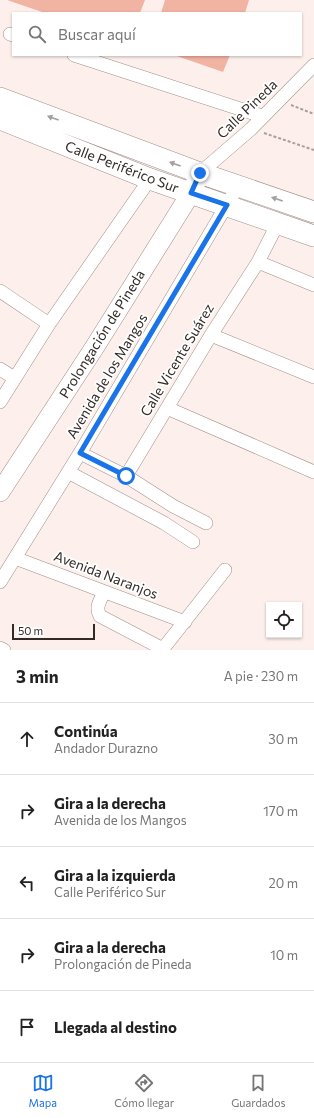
<!DOCTYPE html>
<html lang="es">
<meta charset="utf-8">
<style>
:root{--surface:#fff;--page:#f2f2f2;--text:#222;--muted:#767676;--line:#e0e0e0;--accent:#1a73e8}
body{margin:0;font-family:Commissioner,sans-serif;background:var(--page);color:var(--text)}
.controls{position:absolute;right:12px;bottom:12px;display:grid;overflow:hidden;border-radius:0px;box-shadow:0 1px 3px #0004}
.controls button{width:36px;height:36px;display:grid;place-items:center;padding:0;border:0;border-bottom:1px solid var(--line);background:var(--surface);color:var(--text);font:20px sans-serif}
.scale{position:absolute;left:12px;bottom:10px;width:83px;box-sizing:border-box;padding-left:4px;border:2px solid #322a27;border-top:0;font-size:11px;line-height:14px;white-space:nowrap;color:#322a27;-webkit-text-stroke:3px #fff;paint-order:stroke}
.stop{position:absolute;width:12px;height:12px;margin:-9px;border:3px solid #1a73e8;border-radius:50%;background:#fff}
.stop.end{background:#1a73e8;border-color:#fff;box-shadow:0 1px 4px #0008}
.list{margin:0;padding:0;list-style:none}
h2{display:flex;justify-content:space-between;align-items:center;height:52px;margin:0;padding:0 16px;font-size:17px}
h2 small{font-size:13px;font-weight:400;color:var(--muted)}
.list li{display:grid;grid-template-columns:26px 1fr auto;gap:12px;align-items:center;box-sizing:border-box;height:72px;padding:0 16px;border-top:1px solid var(--line)}
.list b{display:block;font-size:15px;white-space:nowrap}
.list p{margin:0;font-size:13px;white-space:nowrap;color:var(--muted)}
.list em{font-size:13px;font-style:normal;color:var(--muted)}
.icon{flex:none;width:22px;height:22px;fill:none;stroke:currentColor;stroke-width:2;stroke-linecap:round;stroke-linejoin:round}
.map{position:relative;flex:none;width:314px;height:650px;overflow:hidden}
.search{position:absolute;background:var(--surface);box-shadow:0 1px 3px #0004;left:12px;right:12px;top:12px;height:44px;display:flex;align-items:center;gap:10px;box-sizing:border-box;padding:0 14px;border-radius:0px;color:var(--muted);font-size:15px}
.sheet{height:412px;background:var(--surface)}
nav{display:flex;justify-content:space-around;align-items:center;box-sizing:border-box;height:56px;border-top:1px solid var(--line);background:var(--surface);font-size:11px;color:var(--muted)}
nav a{display:grid;justify-items:center;gap:2px}
nav .on{color:var(--accent)}
.map>svg:first-child{display:block}
.green{fill:#f1b3a2}
.lines{fill:none;stroke-linecap:round;stroke-linejoin:round}
.street-casing{stroke:#a28e88;stroke-width:14}
.secondary-casing{stroke:#a28e88;stroke-width:20}
.primary-casing{stroke:#a28e88;stroke-width:22}
.path{stroke:#a99e9a;stroke-width:2;stroke-dasharray:3 2;stroke-linecap:butt}
.street{stroke:#fff;stroke-width:13}
.secondary{stroke:#fff;stroke-width:19}
.primary{stroke:#fff;stroke-width:21}
.oneway{fill:#a39f9e}
.route{stroke:#1a73e8;stroke-width:5}
.labels{text-anchor:middle;stroke-width:3.5;stroke-linejoin:round;paint-order:stroke}
.street-label{font-size:14px;fill:#322a27;stroke:#fff}
</style>
<div class="map">
<svg width="314" height="650" viewBox="0 0 314 650">
<rect width="100%" height="100%" fill="#fdf0ec"/>
<path class="green" d="M 7,0 L 145,0 L 140,13 L 45,13 Z
M 165,0 L 249,0 L 245,13 L 161,13 Z
M 174,55 L 230,55 L 223,72 Z"/>
<g class="lines">
<defs>
<path id="street" d="M 10,34 L 13,35
M 74,55 L 262,116
M 200,173 L 251,129 L 314,65
M 258,262 L 314,285
M 0,291 L 49,324
M 211,335 L 314,377
M 0,369 L 14,378
M 0,402 L 49,324 L 150,179
M 167,408 L 314,472
M 80,453 L 126,476 L 173,506 L 206,523
M 68,472 L 164,523 L 193,542
M 126,476 L 211,335 L 258,262 L 278,223
M 15,558 L 185,622
M 0,582 L 80,453 L 238,186
M 104,592 C 100,601 95,607 100,616 L 163,649
M 0,648 L 4,650
M 162,650 L 225,570"/>
<path id="secondary" d="M 0,492 L 96,345 L 191,193 L 200,173"/>
<path id="primary" d="M 0,98 L 200,173 L 314,212
M 0,119 L 150,179 L 314,236"/>
</defs>
<use href="#street" class="street-casing"/>
<use href="#secondary" class="secondary-casing"/>
<use href="#primary" class="primary-casing"/>
<path class="path" d="M 291,105 L 314,114
M 264,133 L 314,150"/>
<use href="#street" class="street"/>
<use href="#secondary" class="secondary"/>
<use href="#primary" class="primary"/>
</g>
<defs><path id="oneway-solid" d="M-6-.8H1V-3.2L6.5 0L1 3.2V.8H-6Z"/></defs>
<g class="oneway">
<use href="#oneway-solid" transform="translate(53 118) rotate(-160)"/>
<use href="#oneway-solid" transform="translate(175 164) rotate(-160)"/>
<use href="#oneway-solid" transform="translate(277 199) rotate(-161)"/>
</g>
<g class="lines">
<path class="route" d="M 126,476 L 80,453 L 227,205 L 191,193 L 200,173"/>
</g>
<g class="labels">
<g class="street-label">
<text transform="translate(247 109) rotate(-44)" y="5">Calle Pineda</text>
<text transform="translate(122 167) rotate(21)" y="5">Calle Periférico Sur</text>
<text transform="translate(102 334) rotate(-58)" y="5">Prolongación de Pineda</text>
<text transform="translate(177 360) rotate(-59)" y="5">Calle Vicente Suárez</text>
<text transform="translate(107 376) rotate(-59)" y="5">Avenida de los Mangos</text>
<text transform="translate(106 575) rotate(21)" y="5">Avenida Naranjos</text>
</g>
</g>
</svg>
<div class="controls">
<button><svg class="icon" aria-label="locate" viewBox="0 0 24 24"><circle cx="12" cy="12" r="6"/><path d="M12 2v4M12 18v4M2 12h4M18 12h4"/></svg></button>
</div>
<div class="scale">50 m</div>
<div class="stop" style="left:126px;top:476px"></div>
<div class="stop end" style="left:200px;top:173px"></div>
<div class="search"><svg class="icon" aria-label="search" viewBox="0 0 24 24"><circle cx="10" cy="10" r="6"/><path d="M15 15l6 6"/></svg>Buscar aquí</div>
</div>
<section class="sheet">
<h2>3 min<small>A pie · 230 m</small></h2>
<ul class="list">
<li><svg class="icon" aria-label="ahead" viewBox="0 0 24 24"><path d="M12 20V5M6 11l6-6 6 6"/></svg><div><b>Continúa</b><p>Andador Durazno</p></div><em>30 m</em></li>
<li><svg class="icon" aria-label="right" viewBox="0 0 24 24"><path d="M7 20v-9h11M14 6l5 5-5 5"/></svg><div><b>Gira a la derecha</b><p>Avenida de los Mangos</p></div><em>170 m</em></li>
<li><svg class="icon" aria-label="left" viewBox="0 0 24 24"><path d="M17 20v-9H6M10 6l-5 5 5 5"/></svg><div><b>Gira a la izquierda</b><p>Calle Periférico Sur</p></div><em>20 m</em></li>
<li><svg class="icon" aria-label="right" viewBox="0 0 24 24"><path d="M7 20v-9h11M14 6l5 5-5 5"/></svg><div><b>Gira a la derecha</b><p>Prolongación de Pineda</p></div><em>10 m</em></li>
<li><svg class="icon" aria-label="arrive" viewBox="0 0 24 24"><path d="M6 21V4h12l-3 4 3 4H6"/></svg><div><b>Llegada al destino</b></div></li>
</ul>
</section>
<nav>
<a class="on"><svg class="icon" aria-label="map" viewBox="0 0 24 24"><path d="M3 6l6-2 6 2 6-2v14l-6 2-6-2-6 2zM9 4v14M15 6v14"/></svg>Mapa</a>
<a><svg class="icon" aria-label="directions" viewBox="0 0 24 24"><path d="M12 3l9 9-9 9-9-9zM9 14v-3h6M13 9l2 2-2 2"/></svg>Cómo llegar</a>
<a><svg class="icon" aria-label="saved" viewBox="0 0 24 24"><path d="M7 4h10v16l-5-4-5 4z"/></svg>Guardados</a>
</nav>
